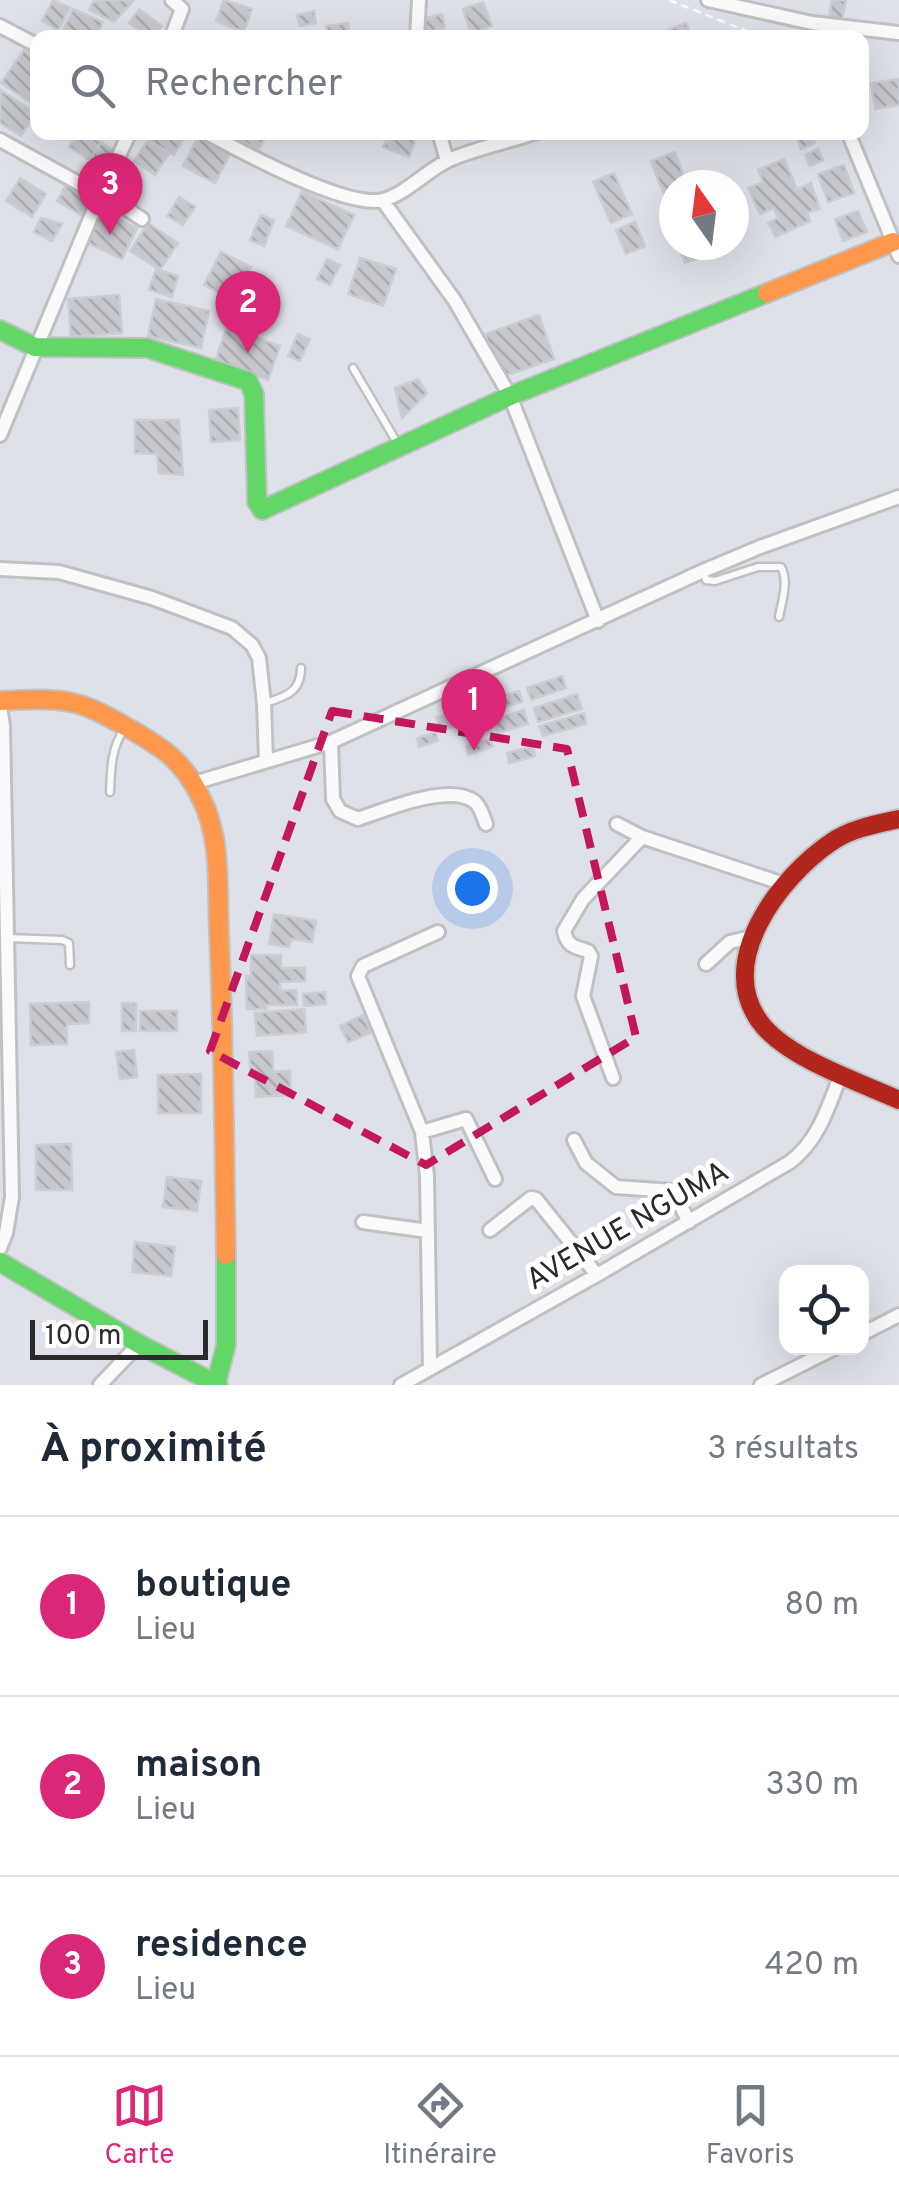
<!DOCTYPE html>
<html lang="fr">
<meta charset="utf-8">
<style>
:root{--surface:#fff;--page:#f6f6f7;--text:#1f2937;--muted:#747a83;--line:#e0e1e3;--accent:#db2777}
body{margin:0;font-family:Overpass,sans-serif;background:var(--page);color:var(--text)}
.controls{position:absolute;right:30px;bottom:30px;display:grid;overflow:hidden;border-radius:20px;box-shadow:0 10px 40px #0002}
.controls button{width:90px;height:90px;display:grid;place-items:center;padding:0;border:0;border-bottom:2px solid var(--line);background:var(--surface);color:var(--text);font:50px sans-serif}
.compass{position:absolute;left:659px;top:170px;width:90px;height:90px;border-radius:50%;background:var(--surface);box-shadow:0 10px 40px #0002;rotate:346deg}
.scale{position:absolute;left:30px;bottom:25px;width:178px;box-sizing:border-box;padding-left:10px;border:5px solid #2a2a2a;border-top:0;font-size:28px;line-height:35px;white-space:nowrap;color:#2a2a2a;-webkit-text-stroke:8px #fff;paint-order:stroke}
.you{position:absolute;left:472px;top:888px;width:35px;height:35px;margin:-25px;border:8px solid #fff;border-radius:50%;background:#1a73e8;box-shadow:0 0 0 15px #1a73e833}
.badge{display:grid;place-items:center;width:65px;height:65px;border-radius:50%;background:var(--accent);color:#fff;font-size:32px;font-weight:700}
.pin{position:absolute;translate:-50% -82px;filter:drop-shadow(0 2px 5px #0008)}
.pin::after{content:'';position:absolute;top:52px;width:35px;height:30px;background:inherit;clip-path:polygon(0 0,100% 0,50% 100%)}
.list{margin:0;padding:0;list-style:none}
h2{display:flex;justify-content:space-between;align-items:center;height:130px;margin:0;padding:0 40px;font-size:42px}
h2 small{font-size:32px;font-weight:400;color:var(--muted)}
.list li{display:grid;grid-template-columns:65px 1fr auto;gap:30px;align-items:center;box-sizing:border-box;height:180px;padding:0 40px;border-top:2px solid var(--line)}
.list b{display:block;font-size:38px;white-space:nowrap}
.list p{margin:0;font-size:32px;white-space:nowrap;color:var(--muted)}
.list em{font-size:32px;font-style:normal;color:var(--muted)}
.icon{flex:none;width:55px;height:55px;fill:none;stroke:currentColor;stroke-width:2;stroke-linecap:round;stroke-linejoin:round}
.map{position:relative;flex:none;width:899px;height:1385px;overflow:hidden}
.search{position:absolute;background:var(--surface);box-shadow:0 10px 40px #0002;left:30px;right:30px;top:30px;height:110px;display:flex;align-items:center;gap:25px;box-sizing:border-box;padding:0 35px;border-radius:20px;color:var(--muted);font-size:38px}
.sheet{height:670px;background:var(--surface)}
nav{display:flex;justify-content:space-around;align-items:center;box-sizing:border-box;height:140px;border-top:2px solid var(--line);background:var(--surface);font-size:28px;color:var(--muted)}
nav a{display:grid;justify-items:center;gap:5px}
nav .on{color:var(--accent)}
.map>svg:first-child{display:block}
.building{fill:url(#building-back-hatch);stroke:#cbcdd5;stroke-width:2.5}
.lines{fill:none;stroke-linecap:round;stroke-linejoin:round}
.lane-casing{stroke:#c0c2c2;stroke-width:11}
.street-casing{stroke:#c0c2c2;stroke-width:18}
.fast-casing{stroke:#c0c2c2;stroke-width:22}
.slow-casing{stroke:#c0c2c2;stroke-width:22}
.jam-casing{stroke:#c0c2c2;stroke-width:22}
.path{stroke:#fafafc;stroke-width:2.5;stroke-dasharray:8 5;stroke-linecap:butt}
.lane{stroke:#fafafc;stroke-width:6}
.street{stroke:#fafafc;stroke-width:12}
.fast{stroke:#63d668;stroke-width:18}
.slow{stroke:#ff974d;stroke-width:18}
.jam{stroke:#b3261e;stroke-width:18}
.marked{fill:none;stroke:#c2185b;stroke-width:8;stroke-dasharray:20 12;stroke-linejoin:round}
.labels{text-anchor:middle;stroke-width:10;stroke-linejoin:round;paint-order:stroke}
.street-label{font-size:30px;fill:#2a2a2a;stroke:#fff}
</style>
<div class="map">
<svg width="899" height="1385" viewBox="0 0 899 1385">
<defs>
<pattern id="building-back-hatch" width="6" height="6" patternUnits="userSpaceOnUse" patternTransform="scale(2.5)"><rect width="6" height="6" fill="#c7c8ce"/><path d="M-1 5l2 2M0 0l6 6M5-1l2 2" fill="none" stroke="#abacb1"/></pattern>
</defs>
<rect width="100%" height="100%" fill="#dfe1ea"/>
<path class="building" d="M 53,0 L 70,8 L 58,30 L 42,21 Z
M 94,0 L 134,0 L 114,22 L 89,10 Z
M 224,0 L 252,9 L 244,32 L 216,21 Z
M 832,0 L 846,0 L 842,19 L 829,17 Z
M 483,2 L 492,26 L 471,34 L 463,9 Z
M 73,9 L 103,22 L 95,38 L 59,38 Z
M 139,9 L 162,26 L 154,38 L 149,38 L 129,23 Z
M 314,11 L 316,23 L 300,26 L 297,15 Z
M 442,14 L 445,28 L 427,33 L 423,19 Z
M 348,23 L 350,38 L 328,38 L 326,26 Z
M 686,23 L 692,38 L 646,38 Z
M 24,50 L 38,59 L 38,107 L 1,83 Z
M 899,79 L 899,105 L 875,109 L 871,83 Z
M 0,90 L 36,113 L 21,136 L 0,123 Z
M 78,132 L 86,132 L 101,142 L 90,160 L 69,147 Z
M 152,132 L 186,132 L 187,133 L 174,155 L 148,140 Z
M 234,132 L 269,132 L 258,150 L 232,135 Z
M 389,132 L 419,132 L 409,157 L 383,147 Z
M 795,132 L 811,132 L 815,143 L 801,149 Z
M 200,133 L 232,150 L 215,183 L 183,166 Z
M 148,140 L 169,154 L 155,175 L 134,161 Z
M 101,142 L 116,152 L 105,169 L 90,160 Z
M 818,149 L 823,160 L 810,166 L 805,155 Z
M 675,152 L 687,185 L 674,185 L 674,200 L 667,203 L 651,161 Z
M 784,159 L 797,189 L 811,183 L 820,209 L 807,213 L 810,221 L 776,237 L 768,223 L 778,218 L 774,208 L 760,214 L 748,188 L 763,182 L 758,170 Z
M 844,165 L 854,193 L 828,202 L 818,174 Z
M 614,173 L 632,214 L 611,223 L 593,182 Z
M 20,178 L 46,194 L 32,217 L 6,201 Z
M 68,182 L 92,196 L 81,215 L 57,201 Z
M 302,191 L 354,215 L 338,249 L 286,226 Z
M 179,197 L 195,207 L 183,225 L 167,216 Z
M 98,210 L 137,228 L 122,259 L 83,241 Z
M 858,211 L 867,232 L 843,241 L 835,219 Z
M 261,215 L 274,220 L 264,246 L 250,240 Z
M 41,218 L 62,224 L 52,241 L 34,232 Z
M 635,222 L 645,246 L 626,254 L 616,230 Z
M 148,223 L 178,243 L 160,270 L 130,251 Z
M 678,245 L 710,245 L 713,253 L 685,263 Z
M 221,252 L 251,267 L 234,300 L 204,285 Z
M 360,258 L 396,269 L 383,306 L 348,294 Z
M 327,259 L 340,265 L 330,285 L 317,279 Z
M 156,269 L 178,276 L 172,297 L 149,290 Z
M 119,295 L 122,333 L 71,337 L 68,299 Z
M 156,299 L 209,311 L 201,348 L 148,336 Z
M 539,315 L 554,359 L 501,377 L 485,334 Z
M 227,327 L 280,346 L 268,380 L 215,361 Z
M 298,334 L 310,339 L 300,361 L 288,356 Z
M 418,379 L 427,393 L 402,418 L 395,388 Z
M 238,408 L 240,440 L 211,442 L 209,410 Z
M 135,420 L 179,420 L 183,475 L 159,473 L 157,454 L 135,453 Z
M 562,676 L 566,688 L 531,700 L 527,688 Z
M 519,691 L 522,702 L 489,712 L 485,701 Z
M 577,694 L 582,709 L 538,722 L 534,708 Z
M 479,703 L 484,716 L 456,726 L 451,712 Z
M 524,710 L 528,724 L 498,733 L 494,719 Z
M 584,713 L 586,724 L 543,736 L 539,726 Z
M 447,714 L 452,727 L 440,731 L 436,717 Z
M 436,732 L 438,741 L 419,747 L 417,738 Z
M 489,739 L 493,746 L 468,755 L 466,746 Z
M 533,746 L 535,756 L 509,763 L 507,753 Z
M 274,914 L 316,921 L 312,942 L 291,939 L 289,947 L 269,944 Z
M 251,955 L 281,955 L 281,968 L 305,968 L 305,981 L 280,982 L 280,991 L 296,990 L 297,1005 L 266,1005 L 266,1009 L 247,1009 L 246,976 L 251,976 Z
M 325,992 L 326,1004 L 304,1006 L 303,994 Z
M 89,1002 L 89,1023 L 67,1024 L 67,1044 L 31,1045 L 30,1004 Z
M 122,1003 L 136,1003 L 136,1031 L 122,1031 Z
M 304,1009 L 306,1032 L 257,1036 L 255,1013 Z
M 140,1011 L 177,1011 L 177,1031 L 140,1031 Z
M 363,1015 L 371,1033 L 348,1042 L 340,1026 Z
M 134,1050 L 137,1077 L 120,1079 L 116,1052 Z
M 272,1051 L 273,1072 L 290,1071 L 291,1095 L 256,1097 L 255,1068 L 250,1068 L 249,1052 Z
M 201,1074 L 201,1113 L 158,1113 L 158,1075 Z
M 71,1144 L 72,1190 L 36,1190 L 36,1145 Z
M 167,1177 L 201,1181 L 197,1211 L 163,1207 Z
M 135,1242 L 175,1247 L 171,1276 L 132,1272 Z"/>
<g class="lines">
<defs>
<path id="lane" d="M 353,368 L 399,446
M 704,572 L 706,580 L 715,581 L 758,567 L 781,567 C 789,581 782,601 779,617
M 265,703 C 285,697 301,692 301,668
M 110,792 C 111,769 111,747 125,728
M 8,938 L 62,940 L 69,943 L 70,965"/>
<path id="street" d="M 708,0 L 812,23 L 899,33
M 0,26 L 38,46
M 171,38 L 182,9 L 172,0
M 417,38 L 419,0
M 205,132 C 240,151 347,209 383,200 C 406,194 427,170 449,160 C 476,148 508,142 537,132
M 439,132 L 447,161
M 848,132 L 899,256
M 0,140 L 100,195
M 102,192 L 142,219
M 383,201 L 455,301 L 510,396 L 598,621
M 0,435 L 100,195 L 130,132
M 0,569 L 59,572 L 152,598 L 232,628 L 252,645 L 259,658 L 264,704 L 266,760
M 0,706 L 3,726 L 12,1197 L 6,1233 L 0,1248
M 331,742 L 333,799 L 340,811 L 358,819 C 385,810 450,782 475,802 C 481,807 483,817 486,824
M 194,783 L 331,742 L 703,571 L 760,547 L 899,497
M 617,824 L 642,837 L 784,884
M 706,964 L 730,942 L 751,937
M 613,1078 L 583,996 L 591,956 L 588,951 C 574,947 567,946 564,931 L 583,899 L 642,837
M 422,1132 L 466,1119 L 495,1179
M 574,1140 L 586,1163 L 616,1187 L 673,1191 L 689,1222
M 363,1222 L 428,1231
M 490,1230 L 531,1198 L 536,1199 L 597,1275
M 862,1334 L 899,1315
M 430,1369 L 427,1176 L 422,1132 L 358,976 L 363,966 L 438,932
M 100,1385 L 139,1344
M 401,1385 L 597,1275 L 790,1162 C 819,1140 828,1107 841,1074
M 761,1385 L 835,1348"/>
<path id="fast" d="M 0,330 L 35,347 L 147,348 L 248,381 L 254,394 L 257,502 L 262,510 L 510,396 L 767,293
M 0,1262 L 139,1344 L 218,1385
M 216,1384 L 226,1345 L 226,1255"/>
<path id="slow" d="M 767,293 L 893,242
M 0,701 C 23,700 46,698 69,702 C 90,706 107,716 125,726 C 161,747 182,758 201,798 C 222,839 217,888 219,933 C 224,1040 224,1148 226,1255"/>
<path id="jam" d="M 899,819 C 877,824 853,828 833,841 C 780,876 711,965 764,1027 C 793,1060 859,1082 899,1100"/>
</defs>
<use href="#lane" class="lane-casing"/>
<use href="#street" class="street-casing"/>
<use href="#fast" class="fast-casing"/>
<use href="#slow" class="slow-casing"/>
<use href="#jam" class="jam-casing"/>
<path class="path" d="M 669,0 L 764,38"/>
<use href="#lane" class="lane"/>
<use href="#street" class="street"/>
<use href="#fast" class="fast"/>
<use href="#slow" class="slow"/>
<use href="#jam" class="jam"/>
</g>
<path class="marked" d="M 332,711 L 567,749 L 636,1037 L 426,1165 L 210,1051 Z"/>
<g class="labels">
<g class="street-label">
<text transform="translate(627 1225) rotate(-30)" y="10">AVENUE NGUMA</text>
</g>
</g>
</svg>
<div class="controls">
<button><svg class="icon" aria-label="locate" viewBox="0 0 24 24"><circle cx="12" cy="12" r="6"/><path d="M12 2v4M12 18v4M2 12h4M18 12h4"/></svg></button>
</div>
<svg class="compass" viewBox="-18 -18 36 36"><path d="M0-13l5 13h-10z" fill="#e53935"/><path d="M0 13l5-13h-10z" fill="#747a83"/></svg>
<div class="scale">100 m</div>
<div class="you"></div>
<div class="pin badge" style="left:474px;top:751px">1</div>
<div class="pin badge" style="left:248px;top:353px">2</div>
<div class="pin badge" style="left:110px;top:235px">3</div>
<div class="search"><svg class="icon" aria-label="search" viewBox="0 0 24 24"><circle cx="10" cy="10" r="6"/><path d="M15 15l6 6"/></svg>Rechercher</div>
</div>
<section class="sheet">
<h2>À proximité<small>3 résultats</small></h2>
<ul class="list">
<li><span class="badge">1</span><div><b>boutique</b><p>Lieu</p></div><em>80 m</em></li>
<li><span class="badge">2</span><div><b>maison</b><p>Lieu</p></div><em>330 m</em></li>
<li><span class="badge">3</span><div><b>residence</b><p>Lieu</p></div><em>420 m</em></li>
</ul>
</section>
<nav>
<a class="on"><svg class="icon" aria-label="map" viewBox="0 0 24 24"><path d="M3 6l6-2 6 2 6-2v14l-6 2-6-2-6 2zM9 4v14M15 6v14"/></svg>Carte</a>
<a><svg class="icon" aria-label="directions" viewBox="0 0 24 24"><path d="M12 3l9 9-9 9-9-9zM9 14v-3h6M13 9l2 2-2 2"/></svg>Itinéraire</a>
<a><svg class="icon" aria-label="saved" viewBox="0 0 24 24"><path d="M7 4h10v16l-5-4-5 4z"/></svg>Favoris</a>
</nav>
